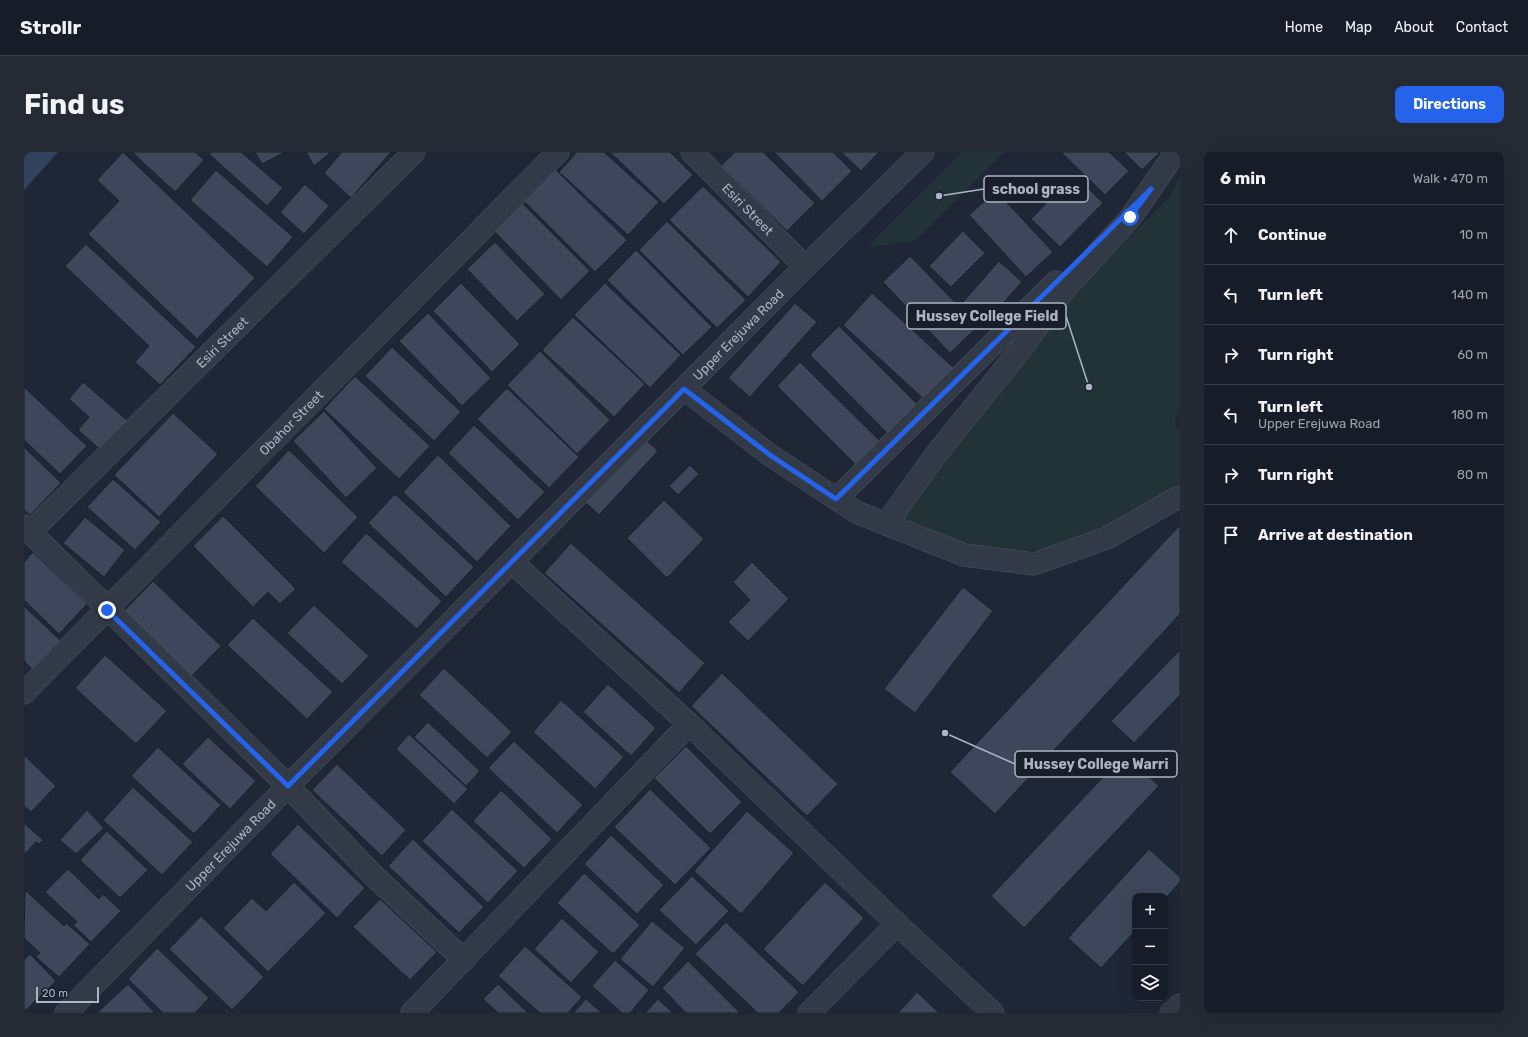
<!DOCTYPE html>
<meta charset="utf-8">
<style>
:root{--surface:#171d28;--page:#242a34;--text:#f1f3f6;--muted:#9ea2a8;--line:#363b45;--accent:#2563eb}
body{margin:0;font-family:Rubik,sans-serif;background:var(--page);color:var(--text)}
.controls{position:absolute;right:12px;bottom:12px;display:grid;overflow:hidden;border-radius:8px;box-shadow:0 4px 16px #0002}
.controls button{width:36px;height:36px;display:grid;place-items:center;padding:0;border:0;border-bottom:1px solid var(--line);background:var(--surface);color:var(--text);font:20px sans-serif}
.scale{position:absolute;left:12px;bottom:10px;width:63px;box-sizing:border-box;padding-left:4px;border:2px solid #acb4c4;border-top:0;font-size:11px;line-height:14px;white-space:nowrap;color:#acb4c4;-webkit-text-stroke:3px #181f2b;paint-order:stroke}
.stop{position:absolute;width:12px;height:12px;margin:-9px;border:3px solid #2563eb;border-radius:50%;background:#fff}
.stop.end{background:#2563eb;border-color:#fff;box-shadow:0 1px 4px #0008}
.list{margin:0;padding:0;list-style:none}
h2{display:flex;justify-content:space-between;align-items:center;height:52px;margin:0;padding:0 16px;font-size:17px}
h2 small{font-size:13px;font-weight:400;color:var(--muted)}
.list li{display:grid;grid-template-columns:26px 1fr auto;gap:12px;align-items:center;box-sizing:border-box;height:60px;padding:0 16px;border-top:1px solid var(--line)}
.list b{display:block;font-size:15px;white-space:nowrap}
.list p{margin:0;font-size:13px;white-space:nowrap;color:var(--muted)}
.list em{font-size:13px;font-style:normal;color:var(--muted)}
.icon{flex:none;width:22px;height:22px;fill:none;stroke:currentColor;stroke-width:2;stroke-linecap:round;stroke-linejoin:round}
.map{position:relative;flex:none;width:1156px;height:861px;overflow:hidden;border-radius:8px}
header{display:flex;align-items:center;gap:24px;box-sizing:border-box;height:56px;padding:0 20px;background:var(--surface);border-bottom:1px solid var(--line)}
header strong{font-size:19px}
nav{display:flex;gap:22px;margin-inline-start:auto;font-size:14px}
.intro{display:flex;align-items:center;justify-content:space-between;box-sizing:border-box;height:96px;padding:0 24px}
h1{margin:0;font-size:28px}
.button{padding:10px 18px;border-radius:8px;background:var(--accent);color:#fff;font-size:14px;font-weight:700}
main{display:flex;gap:24px;padding:0 24px}
aside{flex:1;background:var(--surface);border-radius:8px;box-shadow:0 4px 16px #0002}
.map>svg:first-child{display:block}
.green{fill:#213337}
.water{fill:#32425e}
.building{fill:#3d4759;stroke:#1a212d}
.lines{fill:none;stroke-linecap:round;stroke-linejoin:round}
.minor-casing{stroke:#4d5462;stroke-width:23}
.minor{stroke:#323a47;stroke-width:22}
.route{stroke:#2563eb;stroke-width:5}
.labels{text-anchor:middle;stroke-width:3;stroke-linejoin:round;paint-order:stroke}
.street-label{font-size:13px;fill:#acb4c4;stroke:#181f2b}
.leader{fill:none;stroke:#acb4c4;stroke-width:1.5}
.callout-dot{fill:#acb4c4;stroke:#181f2b;stroke-width:1.5}
.callout{fill:#181f2b;stroke:#acb4c4;stroke-width:1.5}
.callout-label{font-size:14px;text-anchor:middle;font-weight:bold;fill:#acb4c4}
</style>
<header>
<strong>Strollr</strong>
<nav><a>Home</a><a>Map</a><a>About</a><a>Contact</a></nav>
</header>
<div class="intro"><h1>Find us</h1><a class="button">Directions</a></div>
<main>
<div class="map">
<svg width="1156" height="861" viewBox="0 0 1156 861">
<rect width="100%" height="100%" fill="#1f2736"/>
<path class="green" d="M 938,0 L 980,0 L 891,89 L 844,95 Z
M 1156,23 L 1156,258 L 1150,272 L 1156,277 L 1156,339 L 1089,375 L 1032,396 L 977,401 L 925,391 L 867,369 L 1042,148 L 1146,45 Z"/>
<path class="water" d="M 0,0 L 34,0 L 0,38 Z"/>
<path class="building" d="M 99,0 L 231,126 L 173,187 L 64,82 L 95,49 L 73,28 Z
M 108,0 L 171,0 L 180,8 L 151,40 Z
M 187,0 L 217,0 L 259,36 L 243,54 L 185,2 Z
M 231,0 L 261,0 L 238,12 Z
M 282,0 L 307,0 L 290,14 Z
M 318,0 L 367,0 L 327,46 L 300,21 Z
M 553,0 L 580,0 L 635,50 L 604,83 L 535,20 Z
M 586,0 L 646,0 L 669,23 L 640,52 Z
M 711,0 L 739,0 L 791,51 L 763,79 L 697,14 Z
M 750,0 L 809,0 L 828,19 L 798,49 Z
M 817,0 L 855,0 L 837,19 Z
M 1037,0 L 1085,0 L 1105,19 L 1081,43 Z
M 1100,0 L 1136,0 L 1118,18 Z
M 530,16 L 603,88 L 571,120 L 498,47 Z
M 192,18 L 269,85 L 243,115 L 166,48 Z
M 1050,22 L 1079,51 L 1036,95 L 1007,67 Z
M 281,32 L 305,54 L 280,82 L 256,60 Z
M 679,34 L 757,110 L 724,145 L 645,68 Z
M 972,39 L 1029,100 L 1002,125 L 945,63 Z
M 498,51 L 566,119 L 537,148 L 470,79 Z
M 643,69 L 722,148 L 693,176 L 615,98 Z
M 939,79 L 961,101 L 927,135 L 905,114 Z
M 471,90 L 521,142 L 493,169 L 443,117 Z
M 62,92 L 172,195 L 136,233 L 111,210 L 125,194 L 41,114 Z
M 612,98 L 688,175 L 659,203 L 583,128 Z
M 886,104 L 954,174 L 926,201 L 859,130 Z
M 975,109 L 998,130 L 962,170 L 939,150 Z
M 437,131 L 496,192 L 468,220 L 409,159 Z
M 581,131 L 657,203 L 626,236 L 550,163 Z
M 848,141 L 932,218 L 903,250 L 819,173 Z
M 771,151 L 793,170 L 726,245 L 704,226 Z
M 404,161 L 467,226 L 438,254 L 375,189 Z
M 549,165 L 621,232 L 590,265 L 518,198 Z
M 815,174 L 895,254 L 866,284 L 786,203 Z
M 368,195 L 437,260 L 410,289 L 341,224 Z
M 516,199 L 586,268 L 553,302 L 483,233 Z
M 776,210 L 859,292 L 835,316 L 753,234 Z
M 331,224 L 406,294 L 375,327 L 300,257 Z
M 59,230 L 105,270 L 79,300 L 54,278 L 65,265 L 45,247 Z
M 0,235 L 63,294 L 36,322 L 0,288 Z
M 483,236 L 555,305 L 525,336 L 453,267 Z
M 300,259 L 353,316 L 322,346 L 269,289 Z
M 149,261 L 194,302 L 135,365 L 90,323 Z
M 450,273 L 521,340 L 494,368 L 424,301 Z
M 620,286 L 634,299 L 575,363 L 561,350 Z
M 0,295 L 37,331 L 6,363 L 0,358 Z
M 265,298 L 334,365 L 300,401 L 231,334 Z
M 414,303 L 487,374 L 453,410 L 379,340 Z
M 666,313 L 675,322 L 654,343 L 645,334 Z
M 89,327 L 137,370 L 111,398 L 63,355 Z
M 371,342 L 450,415 L 422,445 L 344,371 Z
M 640,348 L 680,387 L 643,426 L 603,386 Z
M 199,364 L 272,437 L 256,452 L 244,440 L 229,455 L 169,394 Z
M 61,365 L 101,398 L 80,425 L 39,391 Z
M 1156,373 L 1156,462 L 971,662 L 926,620 Z
M 342,381 L 418,449 L 393,477 L 317,410 Z
M 547,391 L 681,511 L 655,541 L 520,421 Z
M 9,400 L 63,452 L 35,482 L 0,448 L 0,410 Z
M 728,410 L 765,447 L 724,489 L 704,470 L 726,448 L 709,430 Z
M 129,429 L 197,494 L 168,524 L 100,459 Z
M 939,435 L 969,459 L 891,561 L 860,537 Z
M 290,453 L 345,504 L 318,532 L 263,481 Z
M 0,454 L 37,489 L 9,518 L 0,509 Z
M 229,466 L 309,540 L 283,567 L 203,493 Z
M 1156,498 L 1156,543 L 1110,591 L 1087,569 Z
M 81,503 L 143,559 L 112,592 L 51,536 Z
M 420,516 L 488,580 L 463,606 L 395,543 Z
M 698,521 L 814,632 L 783,664 L 667,554 Z
M 584,532 L 632,576 L 607,604 L 559,560 Z
M 537,548 L 600,605 L 571,637 L 509,580 Z
M 404,570 L 456,619 L 442,634 L 390,585 Z
M 385,582 L 444,637 L 430,652 L 372,597 Z
M 184,585 L 232,629 L 206,657 L 158,612 Z
M 490,589 L 559,653 L 533,681 L 464,616 Z
M 662,594 L 718,650 L 686,682 L 630,626 Z
M 134,595 L 197,653 L 170,682 L 107,624 Z
M 1101,602 L 1135,634 L 1000,776 L 967,744 Z
M 0,603 L 32,634 L 7,660 L 0,654 Z
M 313,612 L 382,678 L 358,704 L 288,638 Z
M 109,635 L 169,690 L 138,723 L 79,668 Z
M 626,637 L 687,696 L 651,733 L 590,675 Z
M 477,638 L 528,687 L 500,716 L 449,669 Z
M 428,657 L 494,719 L 464,751 L 398,689 Z
M 63,658 L 80,676 L 52,702 L 36,688 Z
M 723,659 L 770,701 L 717,762 L 670,719 Z
M 0,671 L 19,688 L 15,692 L 12,690 L 0,703 Z
M 274,672 L 341,736 L 313,766 L 246,702 Z
M 83,679 L 124,718 L 96,746 L 56,708 Z
M 587,683 L 640,733 L 613,762 L 560,712 Z
M 389,687 L 460,755 L 435,781 L 364,714 Z
M 1125,697 L 1156,725 L 1156,730 L 1141,747 L 1141,744 L 1111,744 L 1111,779 L 1077,816 L 1044,786 Z
M 44,717 L 75,747 L 79,742 L 97,759 L 67,790 L 49,773 L 53,770 L 21,740 Z
M 560,721 L 616,773 L 589,802 L 533,751 Z
M 668,724 L 705,759 L 672,793 L 635,758 Z
M 270,730 L 302,761 L 244,820 L 199,776 L 228,746 L 242,759 Z
M 801,730 L 840,766 L 779,834 L 739,797 Z
M 1,738 L 40,774 L 42,771 L 66,792 L 35,825 L 12,805 L 16,801 L 0,786 Z
M 356,747 L 413,800 L 386,828 L 329,775 Z
M 177,764 L 240,825 L 208,858 L 145,797 Z
M 538,766 L 575,800 L 547,831 L 510,797 Z
M 628,769 L 661,796 L 629,835 L 596,807 Z
M 702,770 L 775,840 L 755,861 L 734,861 L 671,802 Z
M 501,794 L 558,845 L 544,861 L 516,861 L 474,824 Z
M 133,796 L 185,846 L 171,861 L 139,861 L 104,827 Z
M 6,802 L 32,829 L 1,859 L 0,858 L 0,808 Z
M 591,808 L 625,838 L 606,861 L 598,861 L 568,834 Z
M 664,809 L 716,861 L 662,861 L 638,836 Z
M 104,832 L 131,861 L 73,861 Z
M 474,832 L 504,861 L 474,861 L 459,847 Z
M 893,840 L 915,861 L 874,861 Z
M 562,847 L 578,861 L 549,861 Z
M 634,847 L 649,861 L 621,861 Z"/>
<g class="lines">
<defs>
<g id="minor">
<path id="s1" d="M 668,0 L 781,115"/>
<path d="M 660,237 L 746,303 L 832,360 L 940,403 L 1010,412 L 1083,386 L 1153,346 L 1156,346"/>
<path d="M 812,347 L 1032,130"/>
<path d="M 862,372 L 913,301 L 1000,193 L 1039,139 L 1107,65 L 1152,0"/>
<path d="M 0,374 L 264,634 L 349,723 L 440,808"/>
<path id="s2" d="M 6,380 L 390,0"/>
<path d="M 488,410 L 665,572 L 873,772 L 969,861"/>
<path id="s3" d="M 0,541 L 534,0"/>
<path id="s4" d="M 42,861 L 264,634 L 781,115 L 899,0"/>
<path d="M 388,861 L 665,572"/>
<path d="M 785,861 L 873,772"/>
<path d="M 1147,861 L 1156,853"/>
</g>
</defs>
<use href="#minor" class="minor-casing"/>
<use href="#minor" class="minor"/>
</g>
<g class="lines">
<path class="route" d="M 83,458 L 264,634 L 660,237 L 746,303 L 812,347 L 1127,37 L 1106,65"/>
</g>
<g class="labels">
<g class="street-label">
<text dy="5" stroke="none"><textPath href="#s1" startOffset="80">Esiri Street</textPath></text>
<text dy="5" stroke="none"><textPath href="#s4" startOffset="955">Upper Erejuwa Road</textPath></text>
<text dy="5" stroke="none"><textPath href="#s2" startOffset="270">Esiri Street</textPath></text>
<text dy="5" stroke="none"><textPath href="#s3" startOffset="380">Obahor Street</textPath></text>
<text dy="5" stroke="none"><textPath href="#s4" startOffset="235">Upper Erejuwa Road</textPath></text>
</g>
</g>
<path class="leader" d="M915 44L960 37M1065 235L1042 164M921 581L991 612"/>
<g class="callout-dot">
<circle cx="915" cy="44" r="4"/>
<circle cx="1065" cy="235" r="4"/>
<circle cx="921" cy="581" r="4"/>
</g>
<g class="callout">
<rect x="960" y="24" width="104" height="26" rx="4"/>
<rect x="883" y="151" width="159" height="26" rx="4"/>
<rect x="991" y="599" width="162" height="26" rx="4"/>
</g>
<g class="callout-label">
<text x="1012" y="42">school grass</text>
<text x="963" y="169">Hussey College Field</text>
<text x="1072" y="617">Hussey College Warri</text>
</g>
</svg>
<div class="controls">
<button>+</button>
<button>−</button>
<button><svg class="icon" aria-label="layers" viewBox="0 0 24 24"><path d="M12 4l9 5-9 5-9-5zM3 14l9 5 9-5"/></svg></button>
</div>
<div class="scale">20 m</div>
<div class="stop" style="left:1106px;top:65px"></div>
<div class="stop end" style="left:83px;top:458px"></div>
</div>
<aside>
<h2>6 min<small>Walk · 470 m</small></h2>
<ul class="list">
<li><svg class="icon" aria-label="ahead" viewBox="0 0 24 24"><path d="M12 20V5M6 11l6-6 6 6"/></svg><div><b>Continue</b></div><em>10 m</em></li>
<li><svg class="icon" aria-label="left" viewBox="0 0 24 24"><path d="M17 20v-9H6M10 6l-5 5 5 5"/></svg><div><b>Turn left</b></div><em>140 m</em></li>
<li><svg class="icon" aria-label="right" viewBox="0 0 24 24"><path d="M7 20v-9h11M14 6l5 5-5 5"/></svg><div><b>Turn right</b></div><em>60 m</em></li>
<li><svg class="icon" aria-label="left" viewBox="0 0 24 24"><path d="M17 20v-9H6M10 6l-5 5 5 5"/></svg><div><b>Turn left</b><p>Upper Erejuwa Road</p></div><em>180 m</em></li>
<li><svg class="icon" aria-label="right" viewBox="0 0 24 24"><path d="M7 20v-9h11M14 6l5 5-5 5"/></svg><div><b>Turn right</b></div><em>80 m</em></li>
<li><svg class="icon" aria-label="arrive" viewBox="0 0 24 24"><path d="M6 21V4h12l-3 4 3 4H6"/></svg><div><b>Arrive at destination</b></div></li>
</ul>
</aside>
</main>
